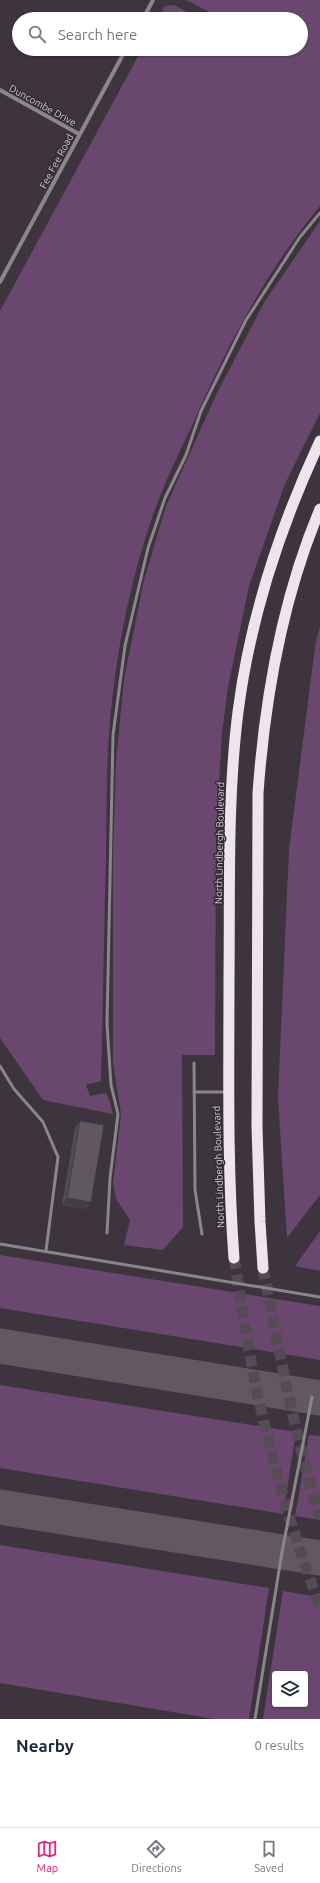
<!DOCTYPE html>
<style>
:root{--surface:#fff;--page:#f2f2f3;--text:#1f2937;--muted:#747a83;--line:#e0e1e3;--accent:#db2777}
body{margin:0;font-family:Ubuntu,sans-serif;background:var(--page);color:var(--text)}
.controls{position:absolute;right:12px;bottom:12px;display:grid;overflow:hidden;border-radius:4px;box-shadow:0 1px 3px #0004}
.controls button{width:36px;height:36px;display:grid;place-items:center;padding:0;border:0;border-bottom:1px solid var(--line);background:var(--surface);color:var(--text);font:20px sans-serif}
.list{margin:0;padding:0;list-style:none}
h2{display:flex;justify-content:space-between;align-items:center;height:52px;margin:0;padding:0 16px;font-size:17px}
h2 small{font-size:13px;font-weight:400;color:var(--muted)}
.icon{flex:none;width:22px;height:22px;fill:none;stroke:currentColor;stroke-width:2;stroke-linecap:round;stroke-linejoin:round}
.map{position:relative;flex:none;width:320px;height:1719px;overflow:hidden}
.search{position:absolute;background:var(--surface);box-shadow:0 1px 3px #0004;left:12px;right:12px;top:12px;height:44px;display:flex;align-items:center;gap:10px;box-sizing:border-box;padding:0 14px;border-radius:22px;color:var(--muted);font-size:15px}
.sheet{height:108px;background:var(--surface)}
nav{display:flex;justify-content:space-around;align-items:center;box-sizing:border-box;height:56px;border-top:1px solid var(--line);background:var(--surface);font-size:11px;color:var(--muted)}
nav a{display:grid;justify-items:center;gap:2px}
nav .on{color:var(--accent)}
.map>svg:first-child{display:block}
.green{fill:#69476e;fill-rule:evenodd}
.lines{fill:none;stroke-linecap:round;stroke-linejoin:round}
.taxiway{stroke:#615862;stroke-width:35}
.trunk-tunnel{stroke:#544b55;stroke-width:11;stroke-dasharray:11 5.5;stroke-linecap:butt}
.service{stroke:#8b868b;stroke-width:3}
.minor{stroke:#8b868b;stroke-width:4}
.trunk{stroke:#ede4ee;stroke-width:11}
.wall{fill:#534b53}
.shaded-wall{fill:#433d44}
.building{fill:#605761;stroke:#433d44}
.labels{text-anchor:middle;stroke-width:3;stroke-linejoin:round;paint-order:stroke}
.street-label{font-size:10px;fill:#d5cfd5;stroke:#322a34}
</style>
<div class="map">
<svg width="320" height="1719" viewBox="0 0 320 1719">
<rect width="100%" height="100%" fill="#3d343e"/>
<path class="green" d="M 186,0 L 320,0 L 320,206 C 266,271 228,345 194,421 C 180,452 164,483 153,515 C 132,575 119,638 112,701 C 106,751 107,803 106,854 C 104,930 103,1006 101,1081 L 86,1085 L 90,1096 L 106,1093 L 110,1102 L 113,1114 L 43,1100 L 0,1038 L 0,311 L 142,49 L 301,49 L 301,19 L 223,19 Z
M 174,5 L 201,19 L 158,19 L 165,6 Z
M 320,221 L 320,413 L 285,484 L 249,586 L 228,687 L 222,733 L 216,831 L 215,1055 L 182,1055 L 183,1227 L 163,1250 L 124,1245 L 130,1220 L 116,1199 L 113,1183 L 121,1114 L 113,1063 L 113,854 L 116,761 L 124,679 L 144,580 L 166,506 L 217,393 L 265,301 Z
M 320,627 L 320,1195 L 287,1238 L 278,1098 L 289,849 L 316,640 Z
M 320,1231 L 320,1271 L 295,1266 Z
M 0,1255 L 320,1306 L 320,1360 L 0,1308 Z
M 0,1385 L 296,1432 L 283,1514 L 0,1468 Z
M 309,1435 L 320,1436 L 320,1520 L 295,1516 Z
M 0,1545 L 269,1588 L 249,1719 L 214,1719 L 0,1683 Z
M 283,1591 L 320,1597 L 320,1719 L 263,1719 ZM 275,1674 L 305,1674 L 305,1704 L 275,1704 Z"/>
<g class="lines">
<path class="taxiway" d="M 0,1346 L 320,1398
M 0,1507 L 320,1558"/>
<path class="trunk-tunnel" d="M 234,1258 C 240,1296 246,1334 253,1372 C 269,1452 291,1530 320,1606
M 263,1268 C 279,1352 295,1436 320,1518"/>
<path class="service" d="M 194,1063 L 195,1190 L 202,1234
M 0,1066 L 14,1089 L 43,1122 L 58,1157 L 46,1251
M 194,1092 L 226,1092
M 107,1233 L 110,1178 L 118,1114 L 111,1085 L 107,1024 L 113,735 L 125,646 L 148,548 L 165,498 L 186,455 L 201,411 L 246,320 L 300,237 L 320,213
M 0,1244 L 320,1297
M 255,1719 L 282,1552 L 312,1397"/>
<path class="minor" d="M 143,19 L 153,0
M 0,90 L 79,134
M 0,282 L 126,49"/>
<path class="trunk" d="M 234,1258 C 227,1165 229,1072 229,979 C 230,890 227,800 238,712 C 250,617 280,527 320,441
M 263,1268 L 260,1222 L 257,1127 L 258,793 C 265,696 282,599 320,509"/>
</g>
<path class="wall" d="M 80,1121 L 91,1202 L 86,1209 L 62,1205 L 75,1128 Z"/>
<path class="shaded-wall" d="M 67,1198 L 91,1202 L 86,1209 L 62,1205 Z"/>
<path class="building" d="M 80,1121 L 104,1125 L 91,1202 L 67,1198 Z"/>
<g class="labels">
<g class="street-label">
<text transform="translate(43 105) rotate(29)" y="4">Duncombe Drive</text>
<text transform="translate(56 161) rotate(-62)" y="4">Fee Fee Road</text>
<text transform="translate(219 843) rotate(-89)" y="4">North Lindbergh Boulevard</text>
<text transform="translate(218 1167) rotate(-92)" y="4">North Lindbergh Boulevard</text>
</g>
</g>
</svg>
<div class="controls">
<button><svg class="icon" aria-label="layers" viewBox="0 0 24 24"><path d="M12 4l9 5-9 5-9-5zM3 14l9 5 9-5"/></svg></button>
</div>
<div class="search"><svg class="icon" aria-label="search" viewBox="0 0 24 24"><circle cx="10" cy="10" r="6"/><path d="M15 15l6 6"/></svg>Search here</div>
</div>
<section class="sheet">
<h2>Nearby<small>0 results</small></h2>
<ul class="list">
</ul>
</section>
<nav>
<a class="on"><svg class="icon" aria-label="map" viewBox="0 0 24 24"><path d="M3 6l6-2 6 2 6-2v14l-6 2-6-2-6 2zM9 4v14M15 6v14"/></svg>Map</a>
<a><svg class="icon" aria-label="directions" viewBox="0 0 24 24"><path d="M12 3l9 9-9 9-9-9zM9 14v-3h6M13 9l2 2-2 2"/></svg>Directions</a>
<a><svg class="icon" aria-label="saved" viewBox="0 0 24 24"><path d="M7 4h10v16l-5-4-5 4z"/></svg>Saved</a>
</nav>
